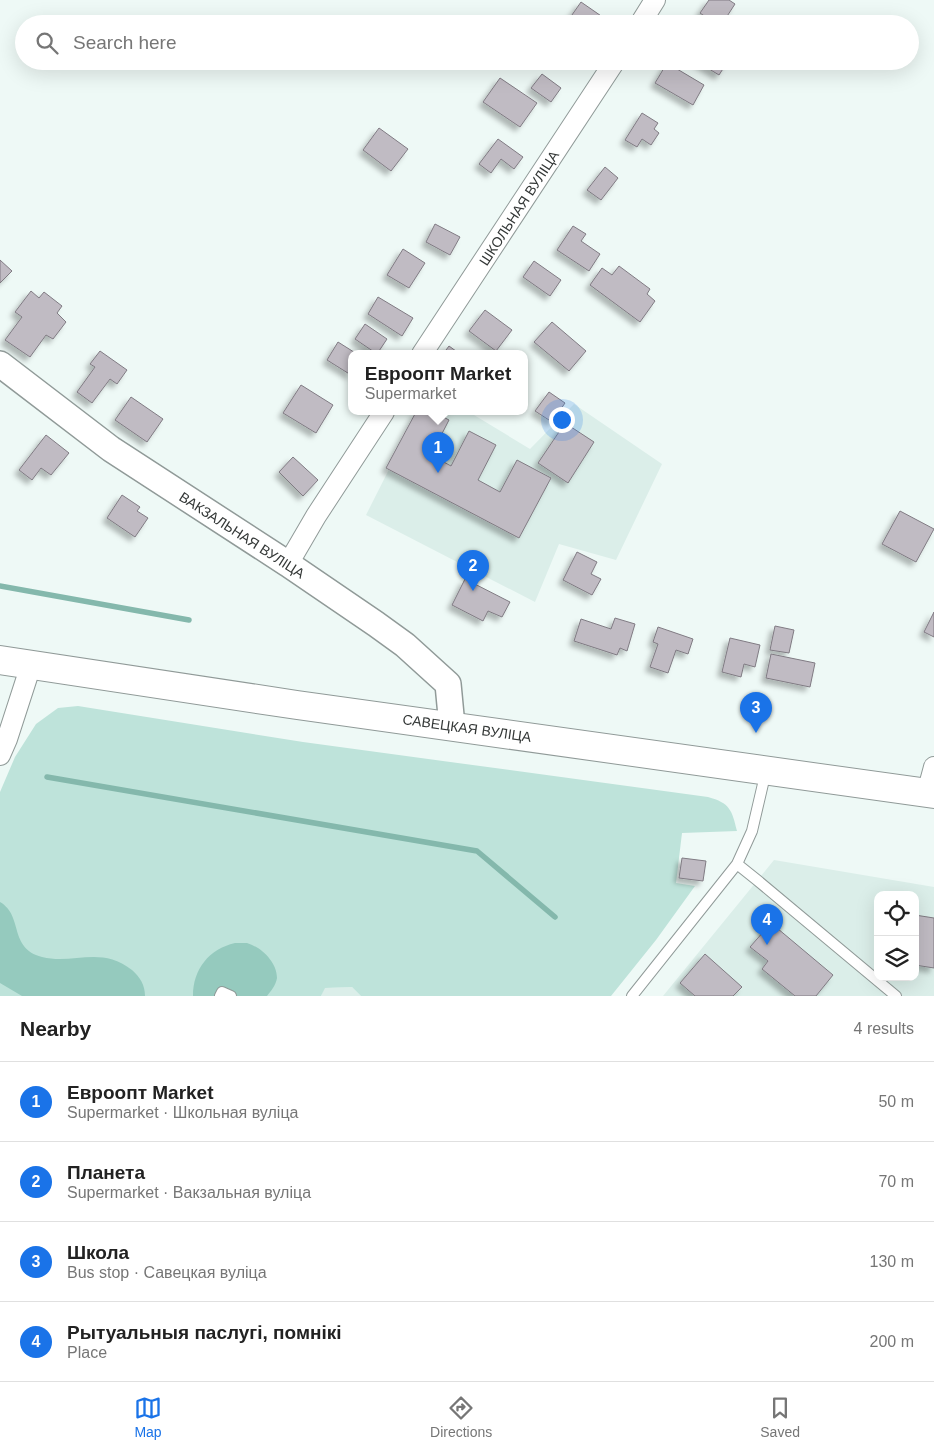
<!DOCTYPE html>
<meta charset="utf-8">
<style>
:root{--surface:#fff;--page:#f6f6f6;--text:#222;--muted:#767676;--line:#e0e0e0;--accent:#1a73e8}
body{margin:0;font-family:Helvetica,sans-serif;background:var(--page);color:var(--text)}
.controls{position:absolute;right:15px;bottom:15px;display:grid;overflow:hidden;border-radius:10px;box-shadow:0 5px 20px #0002}
.controls button{width:45px;height:45px;display:grid;place-items:center;padding:0;border:0;border-bottom:1px solid var(--line);background:var(--surface);color:var(--text);font:25px sans-serif}
.you{position:absolute;left:561px;top:419px;width:18px;height:18px;margin:-12px;border:4px solid #fff;border-radius:50%;background:#1a73e8;box-shadow:0 0 0 8px #1a73e833}
.badge{display:grid;place-items:center;width:32px;height:32px;border-radius:50%;background:var(--accent);color:#fff;font-size:16px;font-weight:700}
.pin{position:absolute;translate:-50% -41px;filter:drop-shadow(0 1px 2px #0008)}
.pin::after{content:'';position:absolute;top:26px;width:18px;height:15px;background:inherit;clip-path:polygon(0 0,100% 0,50% 100%)}
.popup{position:absolute;left:348px;top:350px;width:180px;height:65px;box-sizing:border-box;display:grid;place-content:center;border-radius:10px;background:var(--surface);filter:drop-shadow(0 1px 4px #0005);font-size:16px;white-space:nowrap;color:var(--muted)}
.popup b{font-size:19px;color:var(--text)}
.popup::after{content:'';position:absolute;left:50%;top:100%;margin-left:-10px;border:10px solid transparent;border-top-color:var(--surface)}
.list{margin:0;padding:0;list-style:none}
h2{display:flex;justify-content:space-between;align-items:center;height:65px;margin:0;padding:0 20px;font-size:21px}
h2 small{font-size:16px;font-weight:400;color:var(--muted)}
.list li{display:grid;grid-template-columns:32px 1fr auto;gap:15px;align-items:center;box-sizing:border-box;height:80px;padding:0 20px;border-top:1px solid var(--line)}
.list b{display:block;font-size:19px;white-space:nowrap}
.list p{margin:0;font-size:16px;white-space:nowrap;color:var(--muted)}
.list em{font-size:16px;font-style:normal;color:var(--muted)}
.icon{flex:none;width:28px;height:28px;fill:none;stroke:currentColor;stroke-width:2;stroke-linecap:round;stroke-linejoin:round}
.map{position:relative;flex:none;width:934px;height:996px;overflow:hidden}
.search{position:absolute;background:var(--surface);box-shadow:0 5px 20px #0002;left:15px;right:15px;top:15px;height:55px;display:flex;align-items:center;gap:12px;box-sizing:border-box;padding:0 18px;border-radius:28px;color:var(--muted);font-size:19px}
.sheet{height:385px;background:var(--surface)}
nav{display:flex;justify-content:space-around;align-items:center;box-sizing:border-box;height:70px;border-top:1px solid var(--line);background:var(--surface);font-size:14px;color:var(--muted)}
nav a{display:grid;justify-items:center;gap:2px}
nav .on{color:var(--accent)}
.map>svg:first-child{display:block}
.built{fill:#dbeee9;fill-rule:evenodd}
.green{fill:#bee3da}
.forest{fill:#95cabe}
.lines{fill:none;stroke-linecap:round;stroke-linejoin:round}
.stream{stroke:#84b8ac;stroke-width:5.5}
.building{fill:#c0bbc3;stroke:#807b83;filter:url(#shadow)}
.service-casing{stroke:#909a98;stroke-width:12}
.minor-casing{stroke:#909a98;stroke-width:22}
.tertiary-casing{stroke:#909a98;stroke-width:28}
.primary-casing{stroke:#909a98;stroke-width:30}
.service{stroke:#fff;stroke-width:10}
.minor{stroke:#fff;stroke-width:20}
.tertiary{stroke:#fff;stroke-width:25}
.primary{stroke:#fff;stroke-width:28}
.labels{text-anchor:middle;stroke-width:4.5;stroke-linejoin:round;paint-order:stroke}
.street-label{font-size:14px;fill:#343837;stroke:#fff}
</style>
<div class="map">
<svg width="934" height="996" viewBox="0 0 934 996">
<defs>
<filter id="shadow"><feDropShadow dx="-4.5" dy="4.5" stdDeviation="2.5" flood-color="#0004"/></filter>
</defs>
<rect width="100%" height="100%" fill="#eef9f6"/>
<path class="built" d="M 574,404 L 662,464 L 616,560 L 559,544 L 535,602 L 366,515 L 418,412 L 469,412 L 530,449 Z
M 774,860 L 934,887 L 934,996 L 663,996 ZM 878,895 L 915,895 L 915,977 L 878,977 Z
M 352,987 L 361,996 L 321,996 L 324,988 Z"/>
<path class="green" d="M 78,706 L 303,742 L 708,797 C 730,803 732,810 737,831 L 682,833 L 676,883 L 695,886 L 656,940 L 611,996 L 361,996 L 352,987 L 325,988 L 321,996 L 0,996 L 0,792 L 15,757 L 36,724 L 58,708 Z"/>
<path class="forest" d="M 0,902 C 24,916 8,948 42,957 C 74,965 100,945 132,970 C 140,977 145,985 145,996 L 22,996 L 0,983 Z
M 235,943 C 238,943 243,943 247,943 C 261,947 277,962 277,978 C 276,985 271,991 267,996 L 193,996 C 193,969 209,949 235,943 Z"/>
<g class="lines">
<path class="stream" d="M 0,586 L 189,620
M 47,777 L 477,851 L 555,917"/>
</g>
<path class="building" d="M 709,0 L 729,0 L 735,4 L 722,24 L 716,24 L 700,13 Z
M 581,2 L 607,20 L 604,24 L 569,24 L 567,22 Z
M 696,61 L 728,61 L 719,75 Z
M 667,63 L 704,85 L 693,105 L 655,83 Z
M 542,74 L 561,88 L 551,102 L 531,88 Z
M 500,78 L 537,103 L 520,127 L 483,102 Z
M 642,113 L 658,123 L 654,129 L 659,133 L 651,145 L 642,139 L 637,147 L 625,140 Z
M 379,128 L 408,149 L 391,171 L 363,150 Z
M 498,139 L 523,157 L 514,169 L 501,159 L 491,173 L 479,164 Z
M 605,167 L 618,178 L 601,200 L 587,190 Z
M 435,224 L 460,237 L 450,255 L 426,242 Z
M 573,226 L 586,234 L 581,241 L 600,254 L 589,271 L 557,250 Z
M 403,249 L 425,263 L 409,288 L 387,275 Z
M 0,260 L 12,271 L 0,283 Z
M 534,261 L 561,280 L 550,296 L 523,277 Z
M 619,266 L 650,289 L 647,294 L 655,301 L 640,322 L 590,285 L 602,268 L 612,275 Z
M 31,291 L 39,298 L 44,292 L 62,306 L 57,313 L 66,322 L 53,339 L 46,335 L 30,357 L 5,340 L 22,317 L 15,312 Z
M 378,297 L 413,318 L 402,336 L 368,314 Z
M 485,310 L 512,330 L 496,351 L 469,331 Z
M 552,322 L 586,351 L 569,371 L 534,342 Z
M 365,324 L 387,339 L 377,354 L 355,339 Z
M 338,342 L 357,354 L 352,354 L 351,375 L 327,360 Z
M 449,346 L 460,354 L 443,354 Z
M 100,351 L 127,370 L 117,384 L 110,379 L 92,403 L 77,392 L 95,367 L 90,364 Z
M 301,385 L 333,405 L 316,433 L 283,413 Z
M 549,392 L 565,403 L 552,422 L 535,411 Z
M 131,397 L 163,419 L 147,442 L 115,420 Z
M 416,412 L 434,412 L 449,420 L 431,455 L 451,466 L 469,431 L 496,445 L 478,480 L 500,492 L 517,460 L 551,478 L 519,538 L 386,468 Z
M 565,423 L 594,442 L 568,483 L 538,463 Z
M 46,435 L 69,453 L 51,475 L 41,468 L 32,480 L 19,470 Z
M 293,457 L 318,480 L 303,496 L 279,472 Z
M 122,495 L 140,507 L 137,511 L 148,518 L 135,537 L 107,518 Z
M 900,511 L 934,529 L 916,562 L 882,544 Z
M 577,552 L 597,562 L 591,574 L 601,579 L 592,595 L 563,580 Z
M 465,579 L 510,602 L 502,617 L 488,611 L 483,621 L 452,605 Z
M 934,612 L 934,637 L 924,632 Z
M 615,618 L 635,624 L 627,651 L 620,648 L 617,655 L 574,641 L 581,619 L 611,629 Z
M 775,626 L 794,630 L 789,653 L 770,650 Z
M 658,627 L 693,639 L 688,654 L 676,650 L 668,673 L 650,667 L 658,644 L 653,642 Z
M 730,638 L 760,645 L 755,667 L 744,664 L 741,677 L 722,672 Z
M 771,654 L 815,663 L 810,687 L 766,678 Z
M 682,858 L 706,861 L 703,881 L 679,878 Z
M 915,915 L 934,918 L 934,968 L 915,965 Z
M 771,923 L 833,975 L 816,996 L 795,996 L 762,969 L 768,961 L 750,947 Z
M 705,954 L 742,987 L 733,996 L 695,996 L 680,983 Z"/>
<g class="lines">
<defs>
<path id="service" d="M 737,864 L 757,880 L 896,996
M 220,996 L 222,992 L 231,996
M 632,996 L 737,864 L 752,831 L 766,771"/>
<path id="minor" d="M 640,24 L 655,0
M 422,354 L 615,61
M 288,564 L 316,516 L 384,412
M 0,755 L 7,739 L 31,665
M 927,793 L 934,767"/>
<path id="tertiary" d="M 0,364 L 111,449 L 288,564 L 376,624 L 405,645 L 448,684 L 452,726"/>
<path id="primary" d="M 0,660 L 297,705 L 934,794"/>
</defs>
<use href="#service" class="service-casing"/>
<use href="#minor" class="minor-casing"/>
<use href="#tertiary" class="tertiary-casing"/>
<use href="#primary" class="primary-casing"/>
<use href="#service" class="service"/>
<use href="#minor" class="minor"/>
<use href="#tertiary" class="tertiary"/>
<use href="#primary" class="primary"/>
</g>
<g class="labels">
<g class="street-label">
<text transform="translate(519 208) rotate(-57)" y="5">ШКОЛЬНАЯ ВУЛІЦА</text>
<text transform="translate(242 535) rotate(33)" y="5">ВАКЗАЛЬНАЯ ВУЛІЦА</text>
<text transform="translate(467 728) rotate(8)" y="5">САВЕЦКАЯ ВУЛІЦА</text>
</g>
</g>
</svg>
<div class="controls">
<button><svg class="icon" aria-label="locate" viewBox="0 0 24 24"><circle cx="12" cy="12" r="6"/><path d="M12 2v4M12 18v4M2 12h4M18 12h4"/></svg></button>
<button><svg class="icon" aria-label="layers" viewBox="0 0 24 24"><path d="M12 4l9 5-9 5-9-5zM3 14l9 5 9-5"/></svg></button>
</div>
<div class="you"></div>
<div class="pin badge" style="left:438px;top:473px">1</div>
<div class="popup"><b>Евроопт Market</b>Supermarket</div>
<div class="pin badge" style="left:473px;top:591px">2</div>
<div class="pin badge" style="left:756px;top:733px">3</div>
<div class="pin badge" style="left:767px;top:945px">4</div>
<div class="search"><svg class="icon" aria-label="search" viewBox="0 0 24 24"><circle cx="10" cy="10" r="6"/><path d="M15 15l6 6"/></svg>Search here</div>
</div>
<section class="sheet">
<h2>Nearby<small>4 results</small></h2>
<ul class="list">
<li><span class="badge">1</span><div><b>Евроопт Market</b><p>Supermarket · Школьная вуліца</p></div><em>50 m</em></li>
<li><span class="badge">2</span><div><b>Планета</b><p>Supermarket · Вакзальная вуліца</p></div><em>70 m</em></li>
<li><span class="badge">3</span><div><b>Школа</b><p>Bus stop · Савецкая вуліца</p></div><em>130 m</em></li>
<li><span class="badge">4</span><div><b>Рытуальныя паслугі, помнікі</b><p>Place</p></div><em>200 m</em></li>
</ul>
</section>
<nav>
<a class="on"><svg class="icon" aria-label="map" viewBox="0 0 24 24"><path d="M3 6l6-2 6 2 6-2v14l-6 2-6-2-6 2zM9 4v14M15 6v14"/></svg>Map</a>
<a><svg class="icon" aria-label="directions" viewBox="0 0 24 24"><path d="M12 3l9 9-9 9-9-9zM9 14v-3h6M13 9l2 2-2 2"/></svg>Directions</a>
<a><svg class="icon" aria-label="saved" viewBox="0 0 24 24"><path d="M7 4h10v16l-5-4-5 4z"/></svg>Saved</a>
</nav>
